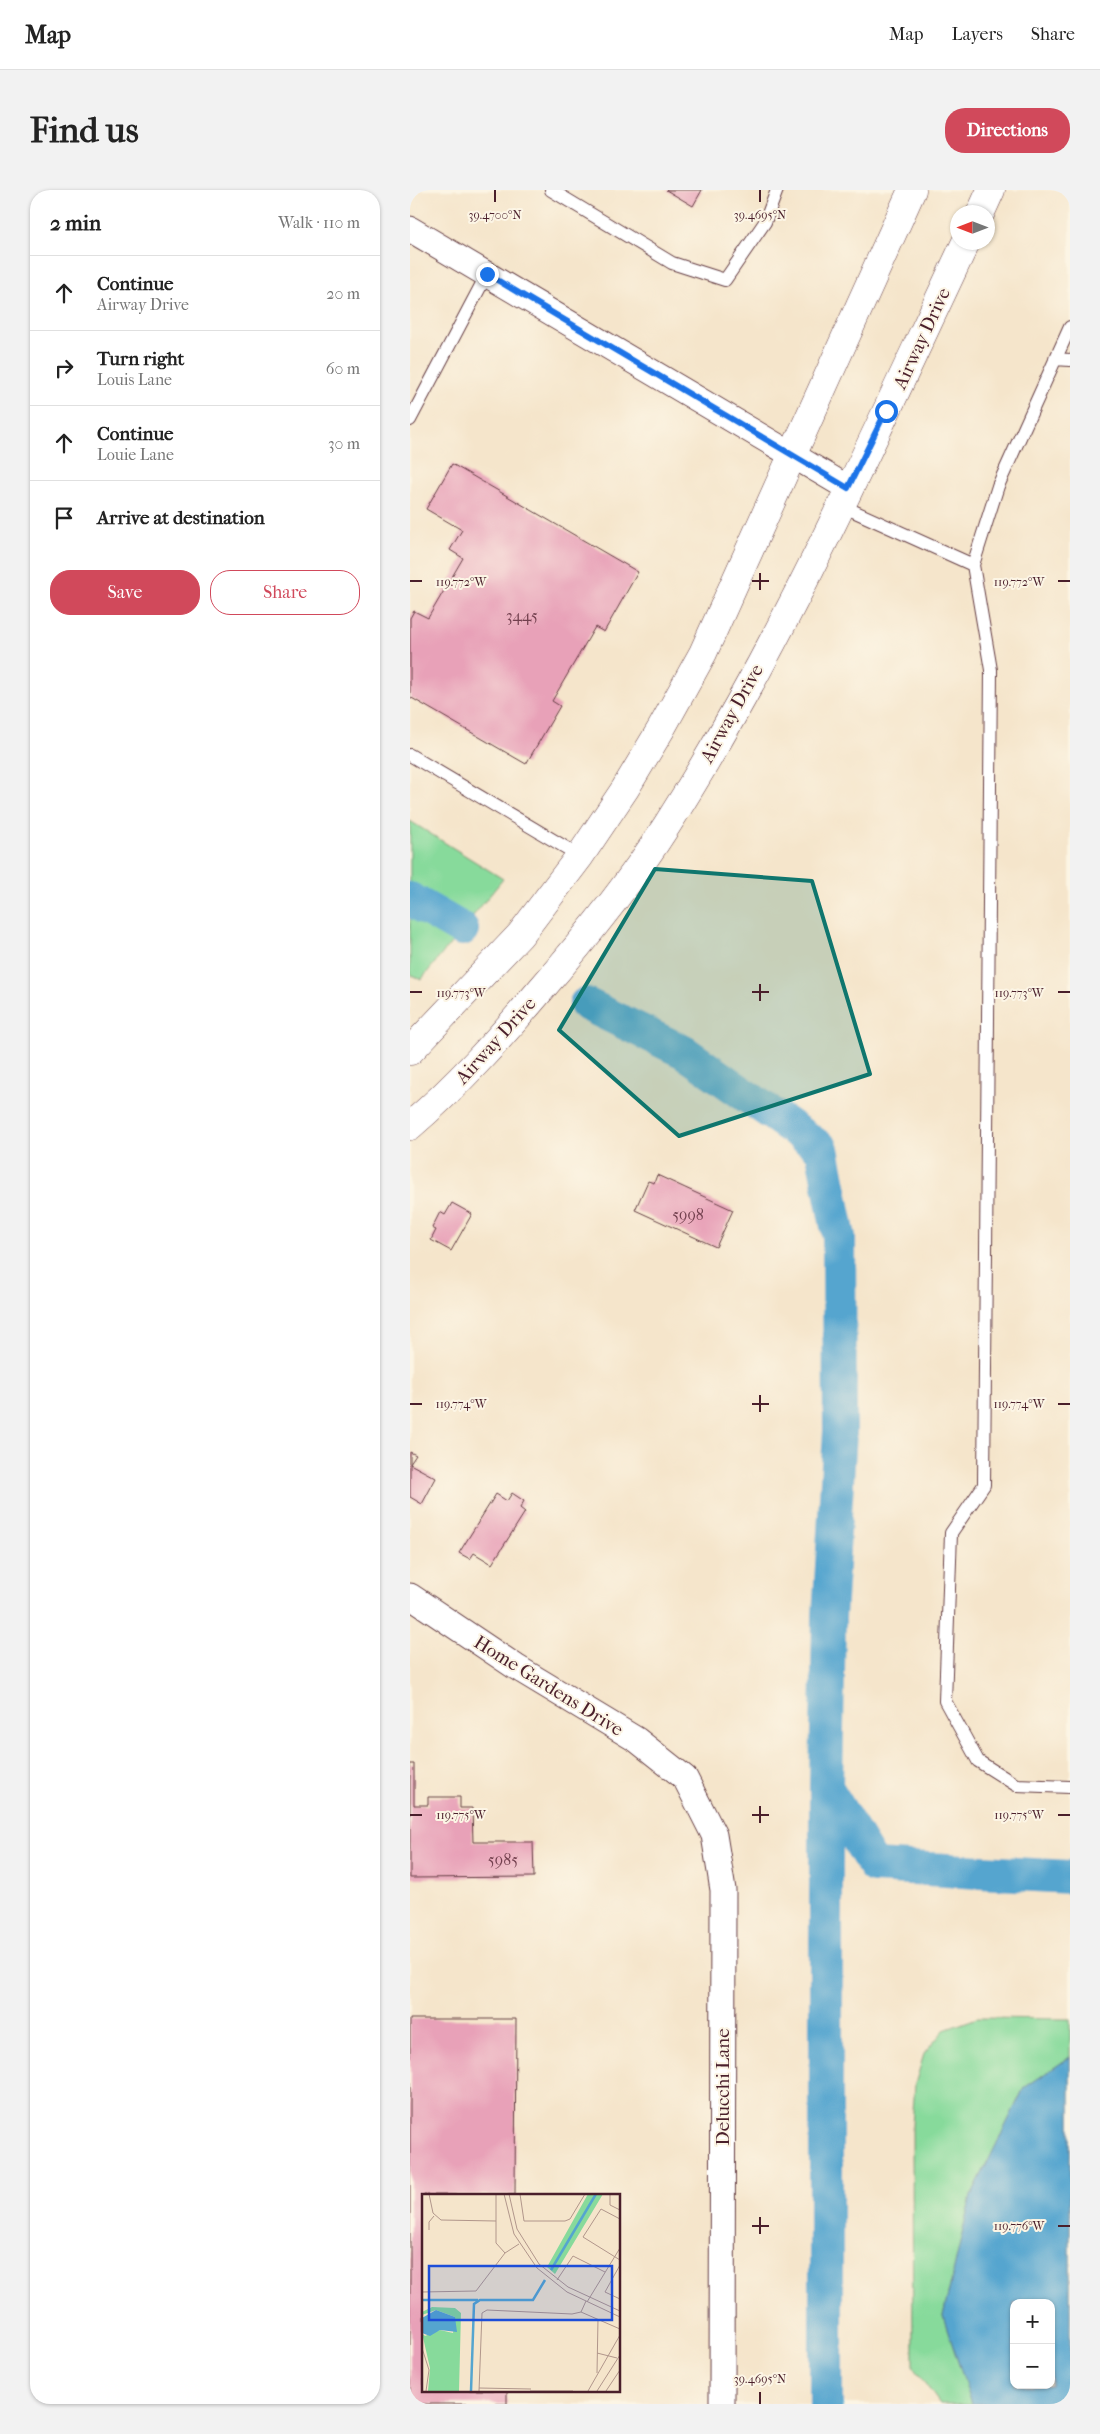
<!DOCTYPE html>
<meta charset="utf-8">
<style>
:root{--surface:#fff;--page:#f2f2f2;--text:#222;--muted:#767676;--line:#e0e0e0;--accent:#d1495b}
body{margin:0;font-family:"IM FELL French Canon",serif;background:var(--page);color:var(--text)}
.controls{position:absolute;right:15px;bottom:15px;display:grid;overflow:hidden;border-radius:10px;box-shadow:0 1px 4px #0004}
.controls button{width:45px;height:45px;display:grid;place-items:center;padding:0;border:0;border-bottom:1px solid var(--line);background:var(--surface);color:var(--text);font:25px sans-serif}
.compass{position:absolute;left:540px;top:15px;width:45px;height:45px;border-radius:50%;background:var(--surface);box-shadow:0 1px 4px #0004;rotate:270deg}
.stop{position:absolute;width:15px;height:15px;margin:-11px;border:4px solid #1a73e8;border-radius:50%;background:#fff}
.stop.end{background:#1a73e8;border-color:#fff;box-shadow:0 1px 5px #0008}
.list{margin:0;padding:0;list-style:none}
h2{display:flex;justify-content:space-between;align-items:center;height:65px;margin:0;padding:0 20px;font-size:21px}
h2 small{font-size:16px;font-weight:400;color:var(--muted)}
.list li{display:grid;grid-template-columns:32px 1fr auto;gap:15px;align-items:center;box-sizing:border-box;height:75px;padding:0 20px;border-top:1px solid var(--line)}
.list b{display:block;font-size:19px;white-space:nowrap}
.list p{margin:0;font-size:16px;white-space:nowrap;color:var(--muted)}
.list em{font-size:16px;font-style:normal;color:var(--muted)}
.actions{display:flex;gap:10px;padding:15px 20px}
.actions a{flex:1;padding:11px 0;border:1px solid var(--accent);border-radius:20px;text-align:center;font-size:18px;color:var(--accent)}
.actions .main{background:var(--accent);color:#fff}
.icon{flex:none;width:28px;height:28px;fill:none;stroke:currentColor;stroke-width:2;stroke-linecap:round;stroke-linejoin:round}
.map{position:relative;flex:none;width:660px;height:2214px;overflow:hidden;border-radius:20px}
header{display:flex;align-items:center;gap:30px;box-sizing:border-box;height:70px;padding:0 25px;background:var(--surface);border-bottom:1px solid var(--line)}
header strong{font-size:24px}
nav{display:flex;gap:28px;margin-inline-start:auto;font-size:18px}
.intro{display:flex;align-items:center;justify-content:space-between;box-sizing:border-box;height:120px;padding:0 30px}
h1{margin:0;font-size:35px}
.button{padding:12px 22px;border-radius:20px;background:var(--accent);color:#fff;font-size:18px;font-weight:700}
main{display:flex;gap:30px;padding:0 30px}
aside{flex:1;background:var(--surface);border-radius:20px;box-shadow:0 1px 4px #0004}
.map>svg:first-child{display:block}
.green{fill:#87da9b;stroke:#687c63}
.water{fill:#55a5cf;stroke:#50627d;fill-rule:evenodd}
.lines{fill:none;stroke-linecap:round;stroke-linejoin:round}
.canal{stroke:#55a5cf;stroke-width:34}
.building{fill:#e8a1b8}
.lane-casing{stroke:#643d43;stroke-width:14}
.street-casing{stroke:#643d43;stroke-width:27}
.secondary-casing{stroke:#643d43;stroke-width:29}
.lane{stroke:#fff;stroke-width:12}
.street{stroke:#fff;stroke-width:25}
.secondary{stroke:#fff;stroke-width:28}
.route{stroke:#1a73e8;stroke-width:6}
.marked{fill:#0f766e;fill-opacity:0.2;stroke:#0f766e;stroke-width:4;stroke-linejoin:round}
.ticks{fill:none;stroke:#4a1f2b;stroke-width:2}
.labels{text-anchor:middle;stroke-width:4;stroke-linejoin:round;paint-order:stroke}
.number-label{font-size:16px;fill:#72404e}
.street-label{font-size:19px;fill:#4a1f2b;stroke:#fcf5e5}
.inset-river{fill:none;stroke:#55a5cf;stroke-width:2.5}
.inset-road{fill:none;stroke:#b1968b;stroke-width:1}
.view{fill:#1d4ed8;fill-opacity:0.15;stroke:#1d4ed8;stroke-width:2.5}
.inset-edge{fill:none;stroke:#4a1f2b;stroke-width:2.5}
.ticks-label{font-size:12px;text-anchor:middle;fill:#4a1f2b;stroke:#fcf5e5;stroke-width:4;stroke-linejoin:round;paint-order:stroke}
</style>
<header>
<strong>Map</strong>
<nav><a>Map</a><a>Layers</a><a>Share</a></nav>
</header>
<div class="intro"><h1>Find us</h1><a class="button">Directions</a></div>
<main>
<aside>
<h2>2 min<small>Walk · 110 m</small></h2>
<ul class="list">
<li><svg class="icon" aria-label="ahead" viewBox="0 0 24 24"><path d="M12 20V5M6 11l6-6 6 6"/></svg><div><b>Continue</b><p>Airway Drive</p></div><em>20 m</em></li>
<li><svg class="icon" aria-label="right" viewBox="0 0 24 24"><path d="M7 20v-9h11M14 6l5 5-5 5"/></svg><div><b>Turn right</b><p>Louis Lane</p></div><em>60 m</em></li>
<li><svg class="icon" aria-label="ahead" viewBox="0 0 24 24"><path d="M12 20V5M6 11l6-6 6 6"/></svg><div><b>Continue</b><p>Louie Lane</p></div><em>30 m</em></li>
<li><svg class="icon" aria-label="arrive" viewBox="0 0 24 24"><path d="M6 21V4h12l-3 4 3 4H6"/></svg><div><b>Arrive at destination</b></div></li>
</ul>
<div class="actions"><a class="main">Save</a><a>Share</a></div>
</aside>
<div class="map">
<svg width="660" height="2214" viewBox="0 0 660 2214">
<rect width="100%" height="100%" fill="#fcf5e5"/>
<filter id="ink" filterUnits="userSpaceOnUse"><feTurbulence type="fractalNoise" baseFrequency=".02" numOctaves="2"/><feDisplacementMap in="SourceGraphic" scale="10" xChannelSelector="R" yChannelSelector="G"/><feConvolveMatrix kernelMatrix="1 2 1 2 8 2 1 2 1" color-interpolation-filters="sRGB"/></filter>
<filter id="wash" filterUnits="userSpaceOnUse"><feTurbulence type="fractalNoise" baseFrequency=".0096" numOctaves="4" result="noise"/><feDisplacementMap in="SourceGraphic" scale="20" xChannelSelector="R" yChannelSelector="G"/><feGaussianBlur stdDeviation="1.12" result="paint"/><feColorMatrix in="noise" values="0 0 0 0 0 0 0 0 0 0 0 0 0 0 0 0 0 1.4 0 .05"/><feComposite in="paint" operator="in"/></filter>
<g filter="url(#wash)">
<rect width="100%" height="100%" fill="#f5e5cb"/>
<path class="green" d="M 0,631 L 93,689 L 11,790 L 0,784 Z
M 567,1828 L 660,1829 L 660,1867 L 614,1898 L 561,2007 L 533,2126 L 562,2214 L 530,2214 L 503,2177 L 502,1935 L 505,1894 L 514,1864 L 534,1840 Z"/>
<path class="water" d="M 660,1867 L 660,2214 L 562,2214 L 533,2126 L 561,2006 L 614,1898 ZM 604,2113 L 641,2113 L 641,2195 L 604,2195 Z"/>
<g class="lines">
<path class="canal" d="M 0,709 L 52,739
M 176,814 L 274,862 L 412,959 L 429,1047 L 430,1241 L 419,1427 L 416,1597 L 464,1676 L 660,1687
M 416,1597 L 416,2214"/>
</g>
<g id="blocks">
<path class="building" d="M 256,0 L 292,0 L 283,16 Z
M 42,274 L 228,382 L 194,442 L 185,437 L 142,511 L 150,516 L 116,574 L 0,507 L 0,428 L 4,421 L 18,428 L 53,368 L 40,360 L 52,340 L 16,319 Z
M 247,985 L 323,1020 L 306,1057 L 225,1020 L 238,991 L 244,993 Z
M 42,1013 L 62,1024 L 41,1061 L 21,1050 L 26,1040 L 22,1038 L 30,1022 L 35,1025 Z
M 0,1262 L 6,1265 L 0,1274 L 26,1288 L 12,1314 L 0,1307 Z
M 102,1303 L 114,1311 L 110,1318 L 115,1322 L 82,1374 L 64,1363 L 60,1369 L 49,1363 L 86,1304 L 97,1311 Z
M 0,1574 L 4,1574 L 4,1615 L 18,1615 L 18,1607 L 50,1607 L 50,1618 L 62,1618 L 63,1652 L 123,1652 L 124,1687 L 0,1688 Z
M 0,1829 L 106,1829 L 105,2005 L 14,2005 L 14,2200 L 97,2200 L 97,2214 L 0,2214 Z"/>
</g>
</g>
<g filter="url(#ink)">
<use href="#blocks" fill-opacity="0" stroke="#643d43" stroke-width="1"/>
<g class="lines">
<defs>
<path id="lane" d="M 141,0 L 262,73 L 315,90 L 355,32 L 367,0
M 645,169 L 660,170
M 0,230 L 77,84
M 430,315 L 563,375 L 581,480 L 574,1295 L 541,1343 L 535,1511 L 568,1571 L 606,1595 L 660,1597
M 563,375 L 588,296 L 660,137
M 0,565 L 170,666"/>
<path id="street" d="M 0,39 L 438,298
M 0,1406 L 106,1477 L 227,1550 L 275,1588 L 304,1645 L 313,1700 L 312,2214"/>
<path id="secondary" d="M 571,22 L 581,0
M 0,861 L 110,745 L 170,666 L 215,599 L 251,539 L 293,463 L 502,0
M 0,936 C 47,896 88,850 128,803 C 174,750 219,695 257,635 C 373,453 463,248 556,52"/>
</defs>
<use href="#lane" class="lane-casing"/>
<use href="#street" class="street-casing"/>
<use href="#secondary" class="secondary-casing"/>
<use href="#lane" class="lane"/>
<use href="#street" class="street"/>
<use href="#secondary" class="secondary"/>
</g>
</g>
<g class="lines" filter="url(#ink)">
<path class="route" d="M 77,84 L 438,298 L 476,221"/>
</g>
<path class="marked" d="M 245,679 L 402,691 L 460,884 L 269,946 L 149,840 Z"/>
<path class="ticks" d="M 85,0 L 85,12M 350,0 L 350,12M 350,383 L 350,400M 0,391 L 12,391M 342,391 L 359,391M 648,391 L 660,391M 350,794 L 350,811M 0,802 L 12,802M 342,802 L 359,802M 648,802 L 660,802M 350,1205 L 350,1222M 0,1214 L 12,1214M 342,1214 L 359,1214M 648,1214 L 660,1214M 350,1616 L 350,1633M 0,1625 L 12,1625M 342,1625 L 359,1625M 648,1625 L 660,1625M 350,2027 L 350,2044M 342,2036 L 359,2036M 648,2036 L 660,2036M 350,2202 L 350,2214"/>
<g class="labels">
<g class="number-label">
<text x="112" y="431">3445</text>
<text x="278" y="1030">5998</text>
<text x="93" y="1675">5985</text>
</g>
<g class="street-label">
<text transform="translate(511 148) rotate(-65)" y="7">Airway Drive</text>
<text transform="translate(321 523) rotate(-61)" y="7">Airway Drive</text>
<text transform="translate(85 850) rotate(-48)" y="7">Airway Drive</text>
<text transform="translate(139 1495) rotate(32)" y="7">Home Gardens Drive</text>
<text transform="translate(312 1897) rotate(-90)" y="7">Delucchi Lane</text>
</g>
</g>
<g transform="translate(12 2004)">
<rect width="198" height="198" fill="#f5e5cb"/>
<path d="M 166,0 L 181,0 L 133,80 L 125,73 ZM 10,113 L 33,114 L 39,119 L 37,197 L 6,197 L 8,174 L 0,139 L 3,142 L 18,136 L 31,139 L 33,123 L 14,116 L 0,121 L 0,118 Z" fill="#87da9b"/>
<path d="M 14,116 L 33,123 L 35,138 L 18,136 L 8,142 L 0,139 L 0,124 Z" fill="#55a5cf"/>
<path class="inset-river" d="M 129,76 L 174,0M 0,106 L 56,106M 49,197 L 52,110 L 58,106 L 111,106 L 123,86"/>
<path class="inset-road" d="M 7,0 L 11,19 L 19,26 L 74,27M 74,0 L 74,49 L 83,59M 82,0 L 92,40 L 115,74 L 145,98 L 198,123M 87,0 L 95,35 L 117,70 L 146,93 L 198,117M 98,0 L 102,27 L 143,27 L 148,25 L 163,0M 188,0 L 188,11 L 198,16M 198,25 L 179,15 L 161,43 L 198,66M 7,36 L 7,28 L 12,22M 198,71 L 183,98 L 198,105M 135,86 L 151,62 L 183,78M 0,98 L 54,97 L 83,59 L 97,50M 165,108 L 198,54M 159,118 L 198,135M 0,154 L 7,176 L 4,197M 175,159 L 195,164M 175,179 L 176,125M 57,194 L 109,195M 57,197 L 60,119 L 65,116 L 150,120 L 159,118 L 164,107M 108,197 L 151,197M 166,197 L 198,141M 175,197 L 198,161M 184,197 L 198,176"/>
<path class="view" d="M 7,72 L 190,72 L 190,126 L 7,126 Z"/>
<rect width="198" height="198" class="inset-edge"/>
</g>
<g class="ticks-label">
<text x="85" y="29">39.4700°N</text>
<text x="350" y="29">39.4695°N</text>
<text x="609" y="396">119.772°W</text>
<text x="51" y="396">119.772°W</text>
<text x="609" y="807">119.773°W</text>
<text x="51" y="807">119.773°W</text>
<text x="609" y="1218">119.774°W</text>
<text x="51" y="1218">119.774°W</text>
<text x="609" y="1629">119.775°W</text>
<text x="51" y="1629">119.775°W</text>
<text x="609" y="2040">119.776°W</text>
<text x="350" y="2193">39.4695°N</text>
</g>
</svg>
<div class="controls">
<button>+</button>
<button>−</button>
</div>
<svg class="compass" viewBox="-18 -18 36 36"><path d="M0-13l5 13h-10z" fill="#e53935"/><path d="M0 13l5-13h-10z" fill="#767676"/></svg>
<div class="stop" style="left:476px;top:221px"></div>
<div class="stop end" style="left:77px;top:84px"></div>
</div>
</main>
